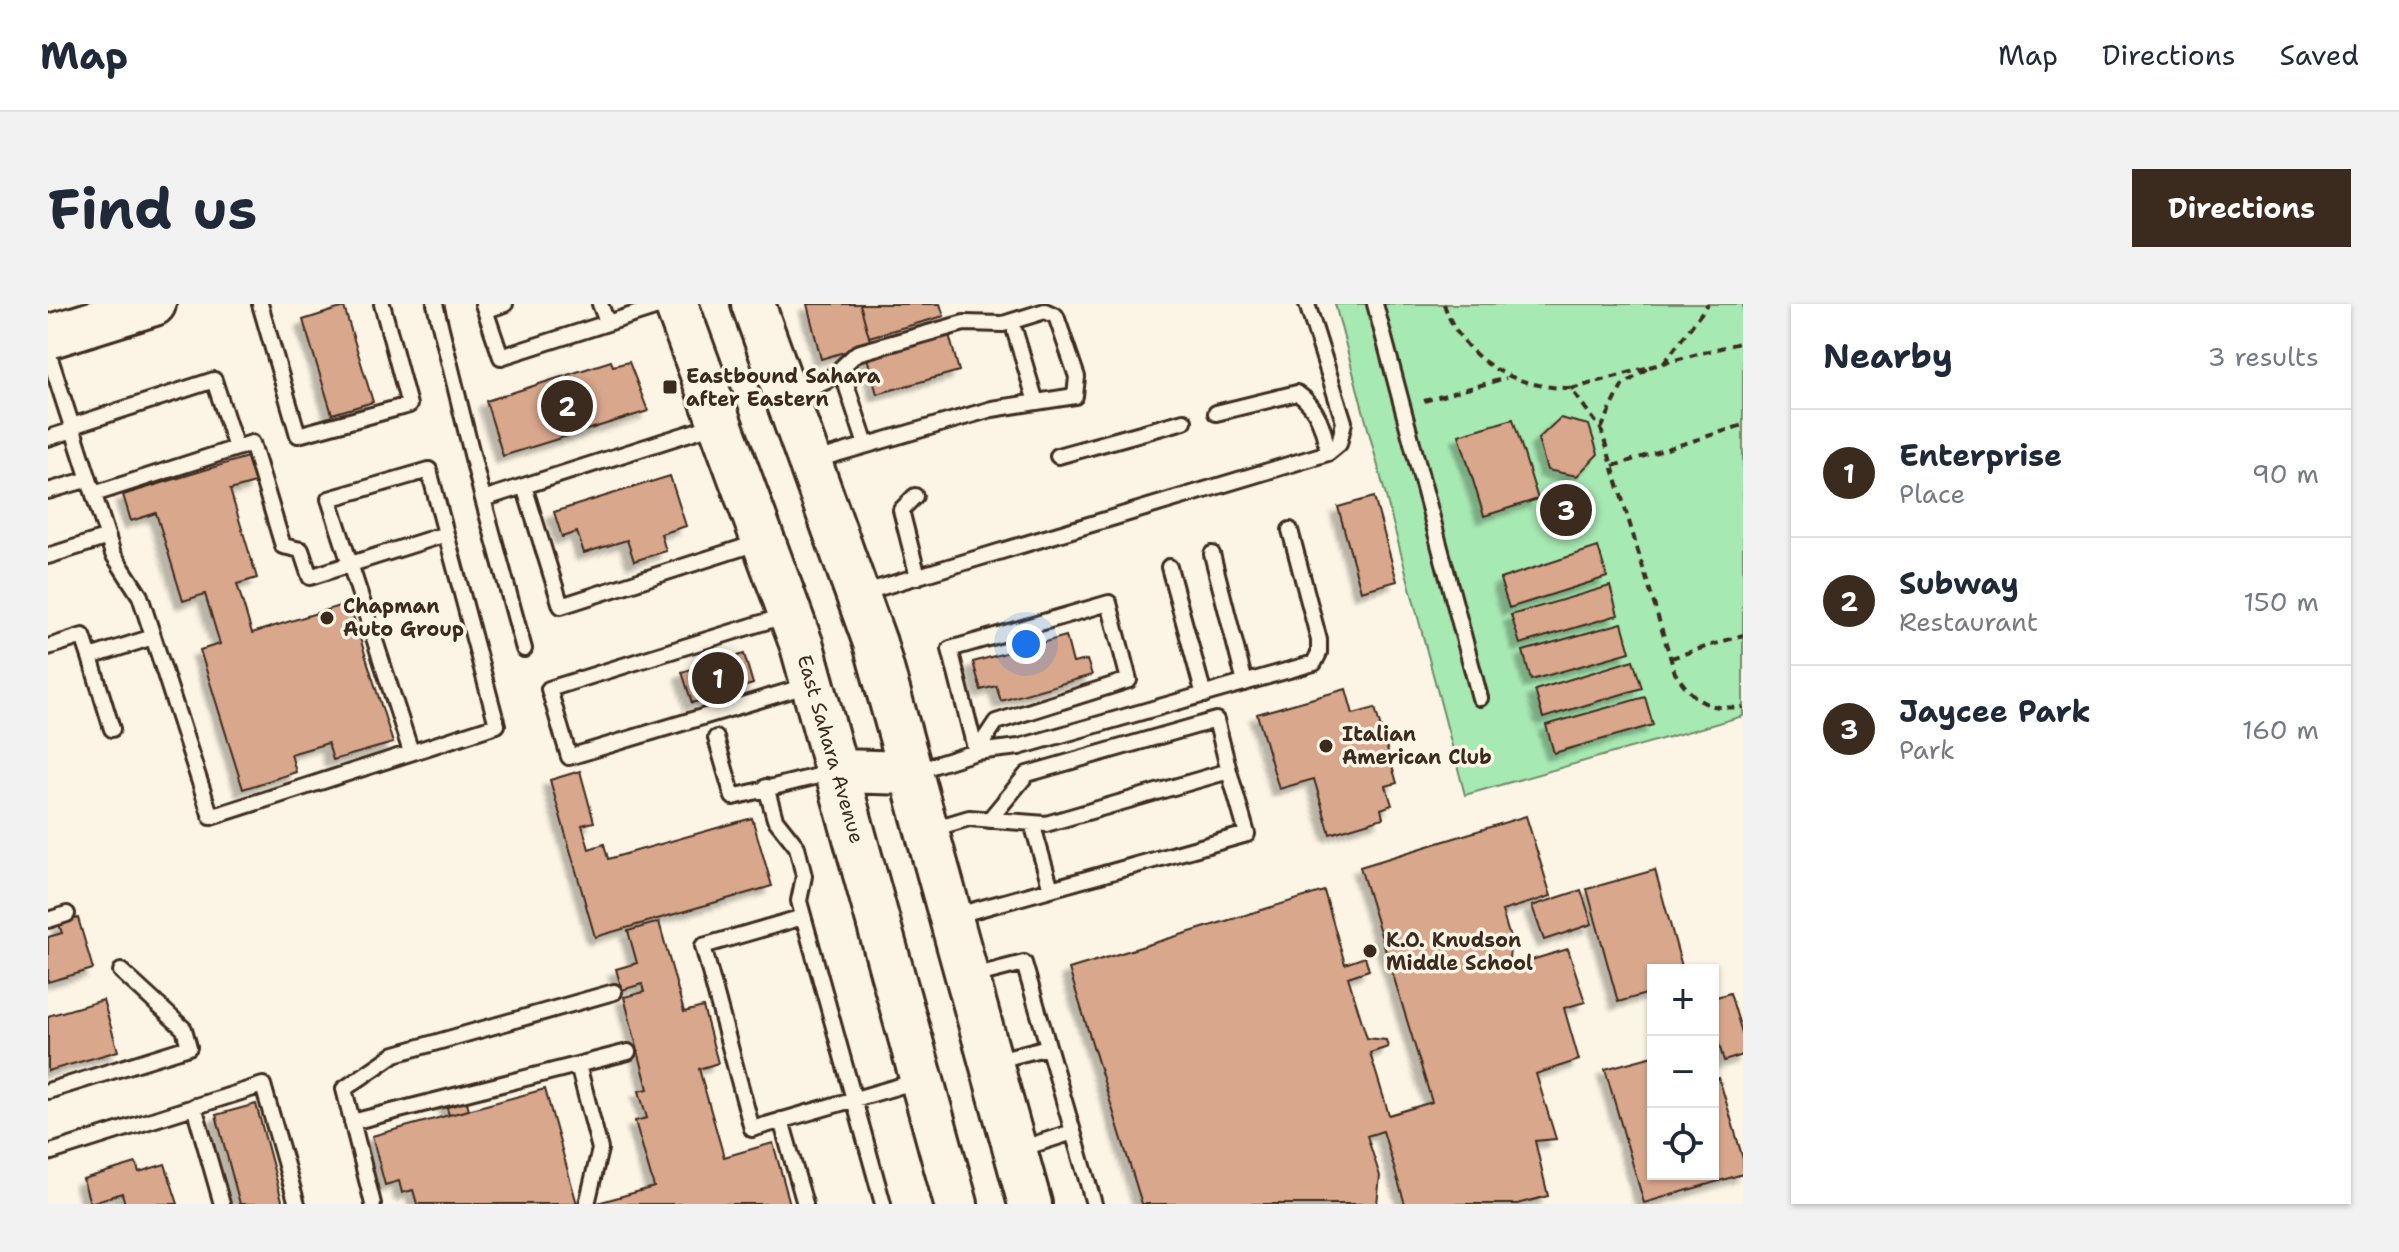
<!DOCTYPE html>
<meta charset="utf-8">
<style>
:root{--surface:#fff;--page:#f2f2f3;--text:#1f2937;--muted:#747a83;--line:#e0e1e3;--accent:#3b2a1e}
body{margin:0;font-family:"Shantell Sans",sans-serif;background:var(--page);color:var(--text)}
.controls{position:absolute;right:24px;bottom:24px;display:grid;overflow:hidden;border-radius:0px;box-shadow:0 2px 6px #0004}
.controls button{width:72px;height:72px;display:grid;place-items:center;padding:0;border:0;border-bottom:2px solid var(--line);background:var(--surface);color:var(--text);font:40px sans-serif}
.you{position:absolute;left:978px;top:340px;width:28px;height:28px;margin:-20px;border:6px solid #fff;border-radius:50%;background:#1a73e8;box-shadow:0 0 0 12px #1a73e833}
.badge{display:grid;place-items:center;width:52px;height:52px;border-radius:50%;background:var(--accent);color:#fff;font-size:26px;font-weight:700}
.pin{position:absolute;translate:-50% -50%;border:4px solid #fff;box-shadow:0 2px 8px #0006}
.list{margin:0;padding:0;list-style:none}
h2{display:flex;justify-content:space-between;align-items:center;height:104px;margin:0;padding:0 32px;font-size:34px}
h2 small{font-size:26px;font-weight:400;color:var(--muted)}
.list li{display:grid;grid-template-columns:52px 1fr auto;gap:24px;align-items:center;box-sizing:border-box;height:128px;padding:0 32px;border-top:2px solid var(--line)}
.list b{display:block;font-size:30px;white-space:nowrap}
.list p{margin:0;font-size:26px;white-space:nowrap;color:var(--muted)}
.list em{font-size:26px;font-style:normal;color:var(--muted)}
.icon{flex:none;width:44px;height:44px;fill:none;stroke:currentColor;stroke-width:2;stroke-linecap:round;stroke-linejoin:round}
.map{position:relative;flex:none;width:1695px;height:900px;overflow:hidden;border-radius:0px}
header{display:flex;align-items:center;gap:48px;box-sizing:border-box;height:112px;padding:0 40px;background:var(--surface);border-bottom:2px solid var(--line)}
header strong{font-size:38px}
nav{display:flex;gap:44px;margin-inline-start:auto;font-size:28px}
.intro{display:flex;align-items:center;justify-content:space-between;box-sizing:border-box;height:192px;padding:0 48px}
h1{margin:0;font-size:56px}
.button{padding:20px 36px;border-radius:0px;background:var(--accent);color:#fff;font-size:28px;font-weight:700}
main{display:flex;gap:48px;padding:0 48px}
aside{flex:1;background:var(--surface);border-radius:0px;box-shadow:0 2px 6px #0004}
.map>svg:first-child{display:block}
.green{fill:#a7e9b3;stroke:#718a68;stroke-width:2}
.building{fill:#d9a78c;stroke:#3b2a1e;stroke-width:2;filter:url(#shadow)}
.lines{fill:none;stroke-linecap:round;stroke-linejoin:round}
.lane-casing{stroke:#3b2a1e;stroke-width:20}
.primary-casing{stroke:#3b2a1e;stroke-width:48}
.path{stroke:#3b2a1e;stroke-width:4;stroke-dasharray:8 6;stroke-linecap:butt}
.lane{stroke:#fcf5e5;stroke-width:14}
.primary{stroke:#fcf5e5;stroke-width:42}
.poi-dot{fill:#3b2a1e;stroke:#fcf5e5;stroke-width:3}
.labels{text-anchor:middle;stroke-width:7;stroke-linejoin:round;paint-order:stroke}
.poi-label{font-size:20px;font-weight:bold;fill:#3b2a1e;stroke:#fcf5e5;text-anchor:start}
.street-label{font-size:20px;fill:#3b2a1e;stroke:#fcf5e5}
</style>
<header>
<strong>Map</strong>
<nav><a>Map</a><a>Directions</a><a>Saved</a></nav>
</header>
<div class="intro"><h1>Find us</h1><a class="button">Directions</a></div>
<main>
<div class="map">
<svg width="1695" height="900" viewBox="0 0 1695 900">
<defs>
<filter id="shadow"><feDropShadow dx="-7" dy="7" stdDeviation="2" flood-color="#0004"/></filter>
</defs>
<rect width="100%" height="100%" fill="#fcf5e5"/>
<filter id="ink" filterUnits="userSpaceOnUse"><feTurbulence type="fractalNoise" baseFrequency=".0125" numOctaves="2"/><feDisplacementMap in="SourceGraphic" scale="16" xChannelSelector="R" yChannelSelector="G"/><feConvolveMatrix kernelMatrix="1 2 1 2 8 2 1 2 1" color-interpolation-filters="sRGB"/></filter>
<g filter="url(#ink)">
<path class="green" d="M 1287,0 L 1695,0 L 1695,412 L 1417,491 Z"/>
<path class="building" d="M 759,0 L 812,0 L 823,40 L 773,55 Z
M 812,0 L 892,0 L 896,12 L 821,33 Z
M 296,3 L 325,98 L 284,110 L 255,16 Z
M 900,27 L 911,67 L 829,90 L 818,50 Z
M 563,57 L 565,62 L 581,58 L 600,107 L 455,152 L 438,97 Z
M 1512,114 L 1541,121 L 1550,150 L 1529,172 L 1499,166 L 1490,135 Z
M 1465,115 L 1490,195 L 1436,212 L 1411,131 Z
M 199,153 L 207,179 L 182,186 L 209,274 L 189,280 L 204,329 L 301,299 L 345,439 L 285,456 L 280,439 L 243,450 L 248,468 L 195,485 L 152,346 L 172,340 L 157,290 L 135,297 L 108,209 L 83,217 L 75,191 Z
M 622,172 L 638,222 L 613,230 L 618,247 L 586,257 L 579,236 L 536,249 L 529,228 L 514,233 L 506,208 Z
M 1326,193 L 1349,277 L 1313,287 L 1290,203 Z
M 1550,243 L 1559,273 L 1461,304 L 1452,275 Z
M 1562,282 L 1570,311 L 1472,340 L 1463,311 Z
M 1574,319 L 1582,348 L 1483,376 L 1475,347 Z
M 1018,332 L 1025,359 L 1039,356 L 1044,371 L 953,397 L 948,382 L 933,386 L 925,358 Z
M 696,350 L 705,380 L 644,399 L 634,368 Z
M 1585,356 L 1594,384 L 1495,414 L 1487,386 Z
M 1298,385 L 1305,410 L 1327,404 L 1349,479 L 1338,482 L 1344,501 L 1333,505 L 1335,514 L 1282,530 L 1266,475 L 1231,485 L 1209,410 Z
M 1597,393 L 1605,421 L 1506,449 L 1498,421 Z
M 532,467 L 546,518 L 534,521 L 541,545 L 556,540 L 560,555 L 704,514 L 724,582 L 547,633 L 502,476 Z
M 1478,512 L 1503,592 L 1454,607 L 1463,637 L 1460,663 L 1520,645 L 1537,698 L 1516,704 L 1531,756 L 1488,770 L 1508,835 L 1487,837 L 1500,892 L 1470,900 L 1357,900 L 1335,827 L 1319,832 L 1332,872 L 1329,900 L 1094,900 L 1021,665 L 1276,587 L 1297,660 L 1317,653 L 1321,666 L 1300,673 L 1319,734 L 1338,736 L 1340,743 L 1322,749 L 1341,811 L 1384,798 L 1312,563 Z
M 1607,566 L 1635,666 L 1605,666 L 1605,688 L 1570,698 L 1539,585 Z
M 1533,586 L 1544,620 L 1496,636 L 1484,602 Z
M 30,614 L 45,665 L 0,678 L 0,633 L 14,629 L 11,620 Z
M 611,618 L 636,708 L 655,703 L 670,759 L 651,765 L 676,853 L 725,839 L 742,900 L 546,900 L 606,883 L 587,817 L 599,814 L 591,787 L 600,785 L 576,693 L 596,688 L 594,680 L 574,686 L 568,665 L 589,659 L 580,627 Z
M 1682,689 L 1695,732 L 1695,751 L 1676,757 L 1665,721 L 1665,694 Z
M 55,696 L 70,747 L 0,767 L 0,712 Z
M 1605,752 L 1605,870 L 1665,870 L 1665,776 L 1671,774 L 1695,855 L 1695,870 L 1596,899 L 1557,765 Z
M 416,785 L 421,806 L 401,811 L 395,791 Z
M 497,785 L 529,900 L 369,900 L 365,886 L 354,889 L 351,877 L 337,881 L 324,832 Z
M 208,800 L 235,900 L 192,900 L 168,811 Z
M 88,859 L 91,868 L 117,860 L 130,900 L 77,900 L 74,889 L 42,899 L 35,875 Z"/>
<g class="lines">
<defs>
<path id="lane" d="M 212,0 L 250,131 L 361,101 L 334,0
M 387,0 L 435,195 L 667,121
M 435,0 L 453,53 L 619,0
M 552,0 L 559,18
M 1327,0 L 1432,394
M 438,6 L 457,0
M 967,28 L 988,98
M 0,48 L 65,250 L 92,292 L 163,513 L 449,421 L 381,166 L 281,195 L 363,448
M 793,65 L 818,141
M 741,93 L 779,77 L 809,49 L 916,19 L 955,20 L 997,7 L 1008,12 L 1029,73 L 1027,92 L 944,105 L 764,157
M 1168,109 L 1249,89 C 1270,103 1276,125 1280,149
M 24,122 L 166,76 L 188,144
M 0,134 L 25,126
M 1010,152 L 1136,117
M 476,182 L 513,302 L 712,238
M 0,187 L 41,175
M 46,190 L 204,139 L 235,242 L 253,246 L 262,273 L 398,230
M 867,192 L 853,206 L 870,273
M 435,195 L 476,345
M 1164,250 L 1197,379
M 0,252 L 60,233
M 1121,263 L 1156,391
M 814,289 L 1280,149 L 1291,140 L 1296,118 L 1259,0
M 1061,299 L 1081,376 L 948,418 L 928,448 L 902,345 Z
M 739,311 L 501,385 L 521,453 L 761,381
M 0,343 L 35,332 L 42,353 L 105,333
M 42,353 L 64,425
M 668,434 L 685,493 L 786,468
M 868,467 L 928,448 L 971,443 L 1266,359 L 1271,349 L 1271,336 L 1242,226
M 718,483 L 727,515 L 749,543 L 756,572 L 751,597 L 835,900
M 941,516 L 979,470 L 1168,416 L 1181,467
M 984,519 L 1003,585
M 881,526 L 921,514 L 998,520 L 1181,467 L 1199,530 L 906,612
M 755,613 L 655,642 L 704,825 L 869,777
M 0,616 L 19,610
M 921,673 L 976,659 L 1046,900
M 946,757 L 1000,743
M 530,761 L 552,845 L 539,900
M 0,787 L 141,743 L 136,725 L 73,667
M 146,802 L 174,900
M 733,816 L 757,900
M 304,818 L 580,748
M 972,845 L 1025,828
M 0,849 L 215,781 L 249,900
M 325,900 L 296,785 L 347,750 L 566,688"/>
<path id="primary" d="M 628,0 L 754,342 L 908,900
M 705,0 L 827,339 L 982,900
M 0,33 L 106,0
M 790,467 L 863,469"/>
</defs>
<use href="#lane" class="lane-casing"/>
<use href="#primary" class="primary-casing"/>
<path class="path" d="M 1396,0 C 1414,57 1468,85 1524,84
M 1616,59 L 1660,0
M 1601,63 L 1695,38
M 1376,97 L 1458,74
M 1553,125 L 1574,82 L 1601,63 L 1523,85 L 1553,125 L 1627,369 C 1648,398 1658,406 1695,403
M 1565,162 L 1695,121
M 1623,354 L 1695,331"/>
<use href="#lane" class="lane"/>
<use href="#primary" class="primary"/>
</g>
</g>
<g class="poi-dot">
<rect x="614" y="75" width="16" height="16" rx="4"/>
<circle cx="279" cy="314" r="8"/>
<circle cx="1278" cy="442" r="8"/>
<circle cx="1322" cy="647" r="8"/>
</g>
<g class="labels">
<g class="poi-label">
<text x="638" y="79">Eastbound Sahara<tspan x="638" dy="23">after Eastern</tspan></text>
<text x="295" y="309">Chapman<tspan x="295" dy="23">Auto Group</tspan></text>
<text x="1294" y="437">Italian<tspan x="1294" dy="23">American Club</tspan></text>
<text x="1338" y="643">K.O. Knudson<tspan x="1338" dy="23">Middle School</tspan></text>
</g>
<g class="street-label">
<text transform="translate(783 445) rotate(74)" y="7">East Sahara Avenue</text>
</g>
</g>
</svg>
<div class="controls">
<button>+</button>
<button>−</button>
<button><svg class="icon" aria-label="locate" viewBox="0 0 24 24"><circle cx="12" cy="12" r="6"/><path d="M12 2v4M12 18v4M2 12h4M18 12h4"/></svg></button>
</div>
<div class="you"></div>
<div class="pin badge" style="left:670px;top:374px">1</div>
<div class="pin badge" style="left:519px;top:102px">2</div>
<div class="pin badge" style="left:1518px;top:206px">3</div>
</div>
<aside>
<h2>Nearby<small>3 results</small></h2>
<ul class="list">
<li><span class="badge">1</span><div><b>Enterprise</b><p>Place</p></div><em>90 m</em></li>
<li><span class="badge">2</span><div><b>Subway</b><p>Restaurant</p></div><em>150 m</em></li>
<li><span class="badge">3</span><div><b>Jaycee Park</b><p>Park</p></div><em>160 m</em></li>
</ul>
</aside>
</main>
